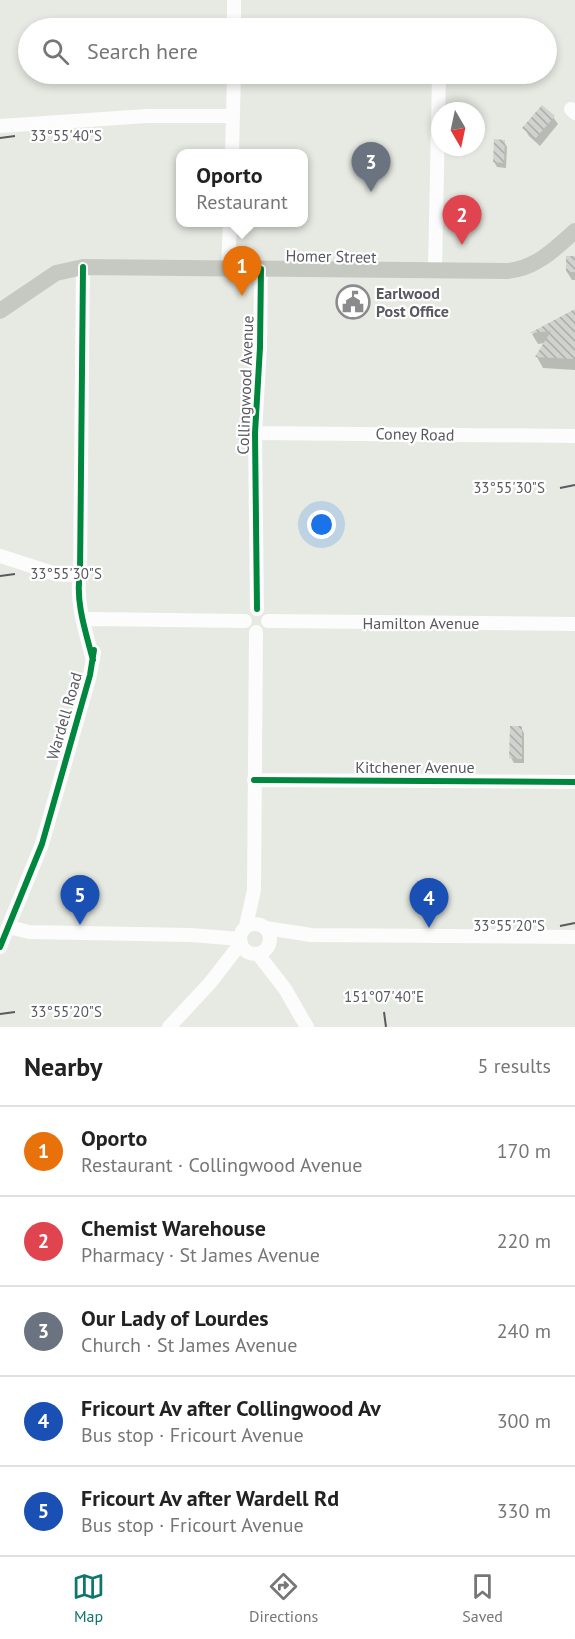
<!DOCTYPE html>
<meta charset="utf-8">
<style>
:root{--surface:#fff;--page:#f6f6f6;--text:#222;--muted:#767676;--line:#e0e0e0;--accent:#0f766e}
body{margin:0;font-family:"PT Sans",sans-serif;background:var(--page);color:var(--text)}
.compass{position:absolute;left:431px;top:102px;width:54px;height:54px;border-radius:50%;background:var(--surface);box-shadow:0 3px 9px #0003;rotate:171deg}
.you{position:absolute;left:322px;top:525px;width:21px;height:21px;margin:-15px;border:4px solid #fff;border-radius:50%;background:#1a73e8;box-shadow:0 0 0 9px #1a73e833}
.badge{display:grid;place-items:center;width:39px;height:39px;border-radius:50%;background:var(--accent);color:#fff;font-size:20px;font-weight:700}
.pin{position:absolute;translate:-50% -50px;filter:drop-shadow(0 2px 3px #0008)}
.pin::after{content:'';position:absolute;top:32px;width:21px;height:18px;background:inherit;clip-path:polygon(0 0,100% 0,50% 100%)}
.popup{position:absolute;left:176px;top:149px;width:132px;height:78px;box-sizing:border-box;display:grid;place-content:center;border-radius:12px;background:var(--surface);filter:drop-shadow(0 2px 4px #0005);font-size:20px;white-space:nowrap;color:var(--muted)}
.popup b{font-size:22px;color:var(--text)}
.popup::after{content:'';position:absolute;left:50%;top:100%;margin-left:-12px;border:12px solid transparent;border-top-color:var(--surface)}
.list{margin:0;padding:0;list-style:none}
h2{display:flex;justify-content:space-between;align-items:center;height:78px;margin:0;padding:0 24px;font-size:26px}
h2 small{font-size:20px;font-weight:400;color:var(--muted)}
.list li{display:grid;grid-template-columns:39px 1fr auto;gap:18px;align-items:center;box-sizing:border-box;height:90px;padding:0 24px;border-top:2px solid var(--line)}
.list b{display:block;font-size:22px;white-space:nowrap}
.list p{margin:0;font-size:20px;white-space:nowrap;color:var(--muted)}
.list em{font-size:20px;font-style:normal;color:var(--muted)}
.icon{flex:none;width:33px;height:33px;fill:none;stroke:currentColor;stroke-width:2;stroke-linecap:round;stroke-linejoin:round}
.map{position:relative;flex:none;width:575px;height:1027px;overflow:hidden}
.search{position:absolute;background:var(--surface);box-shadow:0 3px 9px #0003;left:18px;right:18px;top:18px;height:66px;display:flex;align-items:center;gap:15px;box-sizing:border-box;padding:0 21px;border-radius:33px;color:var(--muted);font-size:22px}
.sheet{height:528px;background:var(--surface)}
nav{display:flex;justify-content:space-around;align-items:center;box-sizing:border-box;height:84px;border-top:2px solid var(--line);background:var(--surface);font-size:16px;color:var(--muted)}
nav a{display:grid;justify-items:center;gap:3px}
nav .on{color:var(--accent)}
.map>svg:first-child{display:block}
.shadow{fill:#0003}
.building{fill:url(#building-back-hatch)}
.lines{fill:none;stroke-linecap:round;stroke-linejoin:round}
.minor{stroke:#fbfcfb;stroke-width:14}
.major{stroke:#c5c9c2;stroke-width:16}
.cycleway-casing{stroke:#fff;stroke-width:10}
.cycleway{stroke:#00873e;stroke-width:6}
.ticks{fill:none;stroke:#5a5861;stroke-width:2}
.labels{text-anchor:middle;stroke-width:4.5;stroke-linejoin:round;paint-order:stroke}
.street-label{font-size:16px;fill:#5a5861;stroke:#fff}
.poi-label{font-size:16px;font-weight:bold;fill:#5a5861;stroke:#fff;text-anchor:start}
.ticks-label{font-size:15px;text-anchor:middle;fill:#5a5861;stroke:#fff;stroke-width:4.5;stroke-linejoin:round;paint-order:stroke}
</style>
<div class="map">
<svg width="575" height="1027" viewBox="0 0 575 1027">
<defs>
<pattern id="building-back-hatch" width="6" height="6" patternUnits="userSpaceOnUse" patternTransform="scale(1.5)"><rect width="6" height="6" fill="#d0d2cd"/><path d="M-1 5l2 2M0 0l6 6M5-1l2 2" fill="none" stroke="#acadaa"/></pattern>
</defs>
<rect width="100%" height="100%" fill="#e6eae2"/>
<path class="shadow" d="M 553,117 L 558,124 L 540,146 L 529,136 L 524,128 Z
M 504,142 L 507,147 L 506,168 L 497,167 L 494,162 Z
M 575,257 L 575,280 L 572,280 L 567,272 Z
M 575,311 L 575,370 L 543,368 L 537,357 L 545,343 L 538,344 L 532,334 Z
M 521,728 L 524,733 L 524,763 L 514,763 L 511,758 Z"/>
<path class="building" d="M 542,105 L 555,116 L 535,139 L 522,128 Z
M 494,139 L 505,140 L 504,163 L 493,162 Z
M 566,256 L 575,256 L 575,272 L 566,272 Z
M 575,309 L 575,359 L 535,357 L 551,331 L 530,333 Z
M 510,726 L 522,726 L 522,759 L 509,758 Z"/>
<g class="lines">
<path class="minor" d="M 234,28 L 234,0
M 571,109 L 575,113
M 0,126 L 147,116 L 233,116
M 232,154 L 234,74
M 83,267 L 80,574 C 75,601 86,633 93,660
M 228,268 L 230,222
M 435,270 L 439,74
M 255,433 L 575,436
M 0,556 L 56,574 L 64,575 L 80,574
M 257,609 L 255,433 L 260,347 L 261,269
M 91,619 L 245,621
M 268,621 L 575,624
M 254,780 L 575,782
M240 939a15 15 0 1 1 30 0a15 15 0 1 1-30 0Z
M 246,926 L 254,890 L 256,632
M 9,927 L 29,932 L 191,935 L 240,939
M 266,928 L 311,935 L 575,937
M 0,947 L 42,844 L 90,675 L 94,652
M 258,954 L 285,989 L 307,1027
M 169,1027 L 210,983 L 241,943"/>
<path class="major" d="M 0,311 L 56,273 L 83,267 L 507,271 C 535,269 555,249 575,231"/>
<defs>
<path id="cycleway" d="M 83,267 L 80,574 C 75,601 86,633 93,660
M 257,609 L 255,433 L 260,347 L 261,269
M 254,780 L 575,782
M 0,947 L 42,844 L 90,675 L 94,650"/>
</defs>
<use href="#cycleway" class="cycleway-casing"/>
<use href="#cycleway" class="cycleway"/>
</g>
<path class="ticks" d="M 0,138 L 15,136M 560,488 L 575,485M 0,576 L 15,574M 560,926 L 575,923M 384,1012 L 386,1027M 0,1014 L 15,1012"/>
<defs>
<symbol id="civic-ring" viewBox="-11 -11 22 22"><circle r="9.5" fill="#fff" stroke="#8b8b8e" stroke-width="1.5"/><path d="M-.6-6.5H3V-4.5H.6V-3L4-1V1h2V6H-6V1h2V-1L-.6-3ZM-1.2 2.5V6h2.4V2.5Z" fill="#8b8b8e"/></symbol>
</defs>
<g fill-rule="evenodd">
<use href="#civic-ring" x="334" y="283" width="38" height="38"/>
</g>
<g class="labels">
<g class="street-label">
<text transform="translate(331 256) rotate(1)" y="6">Homer Street</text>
<text transform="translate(245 385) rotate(-88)" y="6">Collingwood Avenue</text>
<text transform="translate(415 434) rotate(1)" y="6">Coney Road</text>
<text x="421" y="629">Hamilton Avenue</text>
<text transform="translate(64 716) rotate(-74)" y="6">Wardell Road</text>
<text x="415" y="773">Kitchener Avenue</text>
</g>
<g class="poi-label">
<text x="376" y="299">Earlwood<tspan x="376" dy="18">Post Office</tspan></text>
</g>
</g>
<g class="ticks-label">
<text x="66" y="141">33°55'40"S</text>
<text x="509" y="493">33°55'30"S</text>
<text x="66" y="579">33°55'30"S</text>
<text x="509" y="931">33°55'20"S</text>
<text x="384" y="1002">151°07'40"E</text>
<text x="66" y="1017">33°55'20"S</text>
</g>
</svg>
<svg class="compass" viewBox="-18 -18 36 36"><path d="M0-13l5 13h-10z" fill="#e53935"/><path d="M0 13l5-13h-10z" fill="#767676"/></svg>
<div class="you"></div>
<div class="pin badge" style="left:242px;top:296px;background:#e8710a">1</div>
<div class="popup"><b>Oporto</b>Restaurant</div>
<div class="pin badge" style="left:462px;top:245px;background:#e0444e">2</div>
<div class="pin badge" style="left:371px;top:192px;background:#6b7280">3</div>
<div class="pin badge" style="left:429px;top:928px;background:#1a4fb4">4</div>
<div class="pin badge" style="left:80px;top:925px;background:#1a4fb4">5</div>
<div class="search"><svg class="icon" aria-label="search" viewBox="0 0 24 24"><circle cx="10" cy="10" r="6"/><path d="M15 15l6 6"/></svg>Search here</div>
</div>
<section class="sheet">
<h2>Nearby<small>5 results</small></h2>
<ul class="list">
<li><span class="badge" style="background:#e8710a">1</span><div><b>Oporto</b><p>Restaurant · Collingwood Avenue</p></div><em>170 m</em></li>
<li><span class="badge" style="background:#e0444e">2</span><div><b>Chemist Warehouse</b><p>Pharmacy · St James Avenue</p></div><em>220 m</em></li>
<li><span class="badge" style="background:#6b7280">3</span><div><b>Our Lady of Lourdes</b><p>Church · St James Avenue</p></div><em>240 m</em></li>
<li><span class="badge" style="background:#1a4fb4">4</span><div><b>Fricourt Av after Collingwood Av</b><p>Bus stop · Fricourt Avenue</p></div><em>300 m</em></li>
<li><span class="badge" style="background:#1a4fb4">5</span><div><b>Fricourt Av after Wardell Rd</b><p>Bus stop · Fricourt Avenue</p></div><em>330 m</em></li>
</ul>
</section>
<nav>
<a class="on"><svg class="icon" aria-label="map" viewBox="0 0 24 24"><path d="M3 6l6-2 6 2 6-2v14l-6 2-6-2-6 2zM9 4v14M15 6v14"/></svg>Map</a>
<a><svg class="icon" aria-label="directions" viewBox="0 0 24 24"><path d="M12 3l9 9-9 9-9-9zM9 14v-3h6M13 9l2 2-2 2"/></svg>Directions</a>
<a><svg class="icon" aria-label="saved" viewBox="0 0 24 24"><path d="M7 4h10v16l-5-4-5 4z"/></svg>Saved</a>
</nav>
